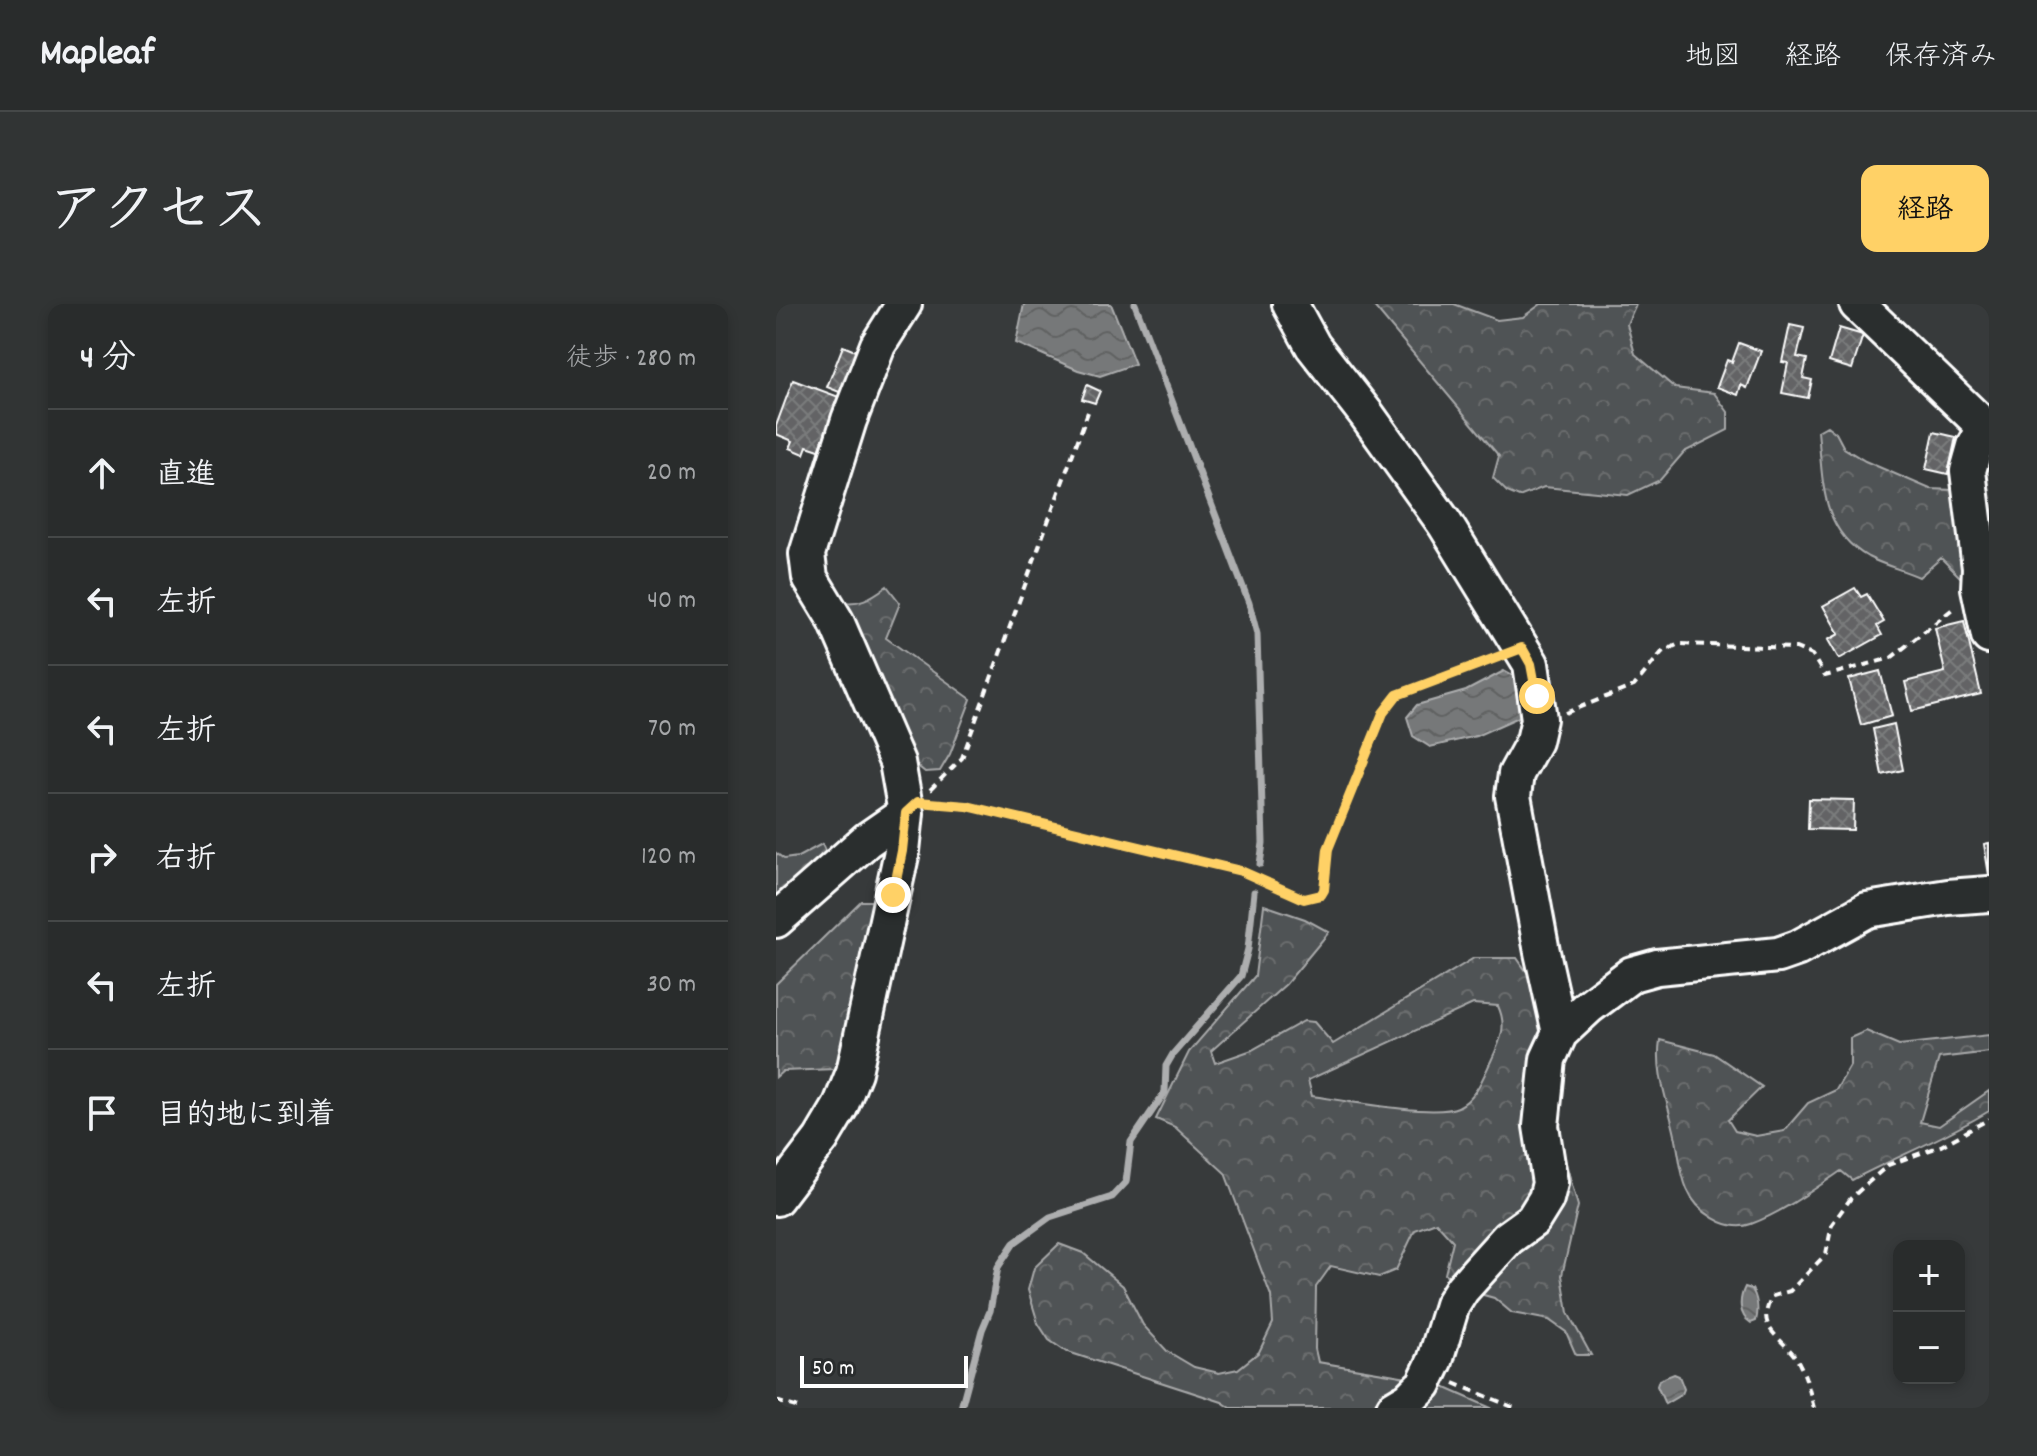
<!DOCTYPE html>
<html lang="ja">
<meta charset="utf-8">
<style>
:root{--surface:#292c2c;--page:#313434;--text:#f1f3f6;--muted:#a5a7a9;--line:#454848;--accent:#ffd166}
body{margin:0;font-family:Dekko,"Klee One",sans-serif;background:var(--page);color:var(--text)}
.controls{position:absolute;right:24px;bottom:24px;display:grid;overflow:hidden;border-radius:16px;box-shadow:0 4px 12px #0003}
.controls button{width:72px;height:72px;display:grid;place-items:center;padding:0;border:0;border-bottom:2px solid var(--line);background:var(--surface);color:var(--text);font:40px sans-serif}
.scale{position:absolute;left:24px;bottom:20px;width:168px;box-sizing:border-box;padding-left:8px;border:4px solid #fff;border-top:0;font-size:22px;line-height:28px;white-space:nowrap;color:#fff;-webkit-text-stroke:6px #2a2d2e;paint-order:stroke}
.stop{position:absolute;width:24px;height:24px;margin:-18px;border:6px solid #ffd166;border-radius:50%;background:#fff}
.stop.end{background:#ffd166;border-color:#fff;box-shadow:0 2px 8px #0008}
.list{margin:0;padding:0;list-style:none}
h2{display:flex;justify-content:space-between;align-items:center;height:104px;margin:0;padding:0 32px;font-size:34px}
h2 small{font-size:26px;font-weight:400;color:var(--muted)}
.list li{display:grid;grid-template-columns:52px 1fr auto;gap:24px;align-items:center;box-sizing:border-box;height:128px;padding:0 32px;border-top:2px solid var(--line)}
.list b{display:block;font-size:30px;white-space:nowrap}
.list em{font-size:26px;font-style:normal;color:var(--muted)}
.icon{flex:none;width:44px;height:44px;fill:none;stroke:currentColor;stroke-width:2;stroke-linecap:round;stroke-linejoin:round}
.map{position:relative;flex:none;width:1213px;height:1104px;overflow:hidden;border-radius:16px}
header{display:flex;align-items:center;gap:48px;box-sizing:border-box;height:112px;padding:0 40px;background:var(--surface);border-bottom:2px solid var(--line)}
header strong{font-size:38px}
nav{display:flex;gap:44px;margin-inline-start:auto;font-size:28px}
.intro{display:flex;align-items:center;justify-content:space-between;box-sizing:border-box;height:192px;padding:0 48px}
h1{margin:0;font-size:56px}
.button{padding:20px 36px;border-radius:16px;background:var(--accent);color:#111;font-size:28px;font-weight:700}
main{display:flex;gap:48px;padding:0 48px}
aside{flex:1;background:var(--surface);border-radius:16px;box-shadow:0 4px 12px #0003}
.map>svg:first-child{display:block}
.forest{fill:url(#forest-crowns);stroke:#a8a9aa;stroke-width:2;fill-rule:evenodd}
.water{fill:url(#water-waves);stroke:#adaeaf;stroke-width:2}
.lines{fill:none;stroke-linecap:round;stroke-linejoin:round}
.stream{stroke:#adaeaf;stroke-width:7}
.building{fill:url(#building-cross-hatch);stroke:#fff;stroke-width:2}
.minor-casing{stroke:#fff;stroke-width:40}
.path{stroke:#fff;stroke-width:4;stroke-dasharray:8 6;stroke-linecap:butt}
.minor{stroke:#2a2d2e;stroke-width:34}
.route{stroke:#ffd166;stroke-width:10}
</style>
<header>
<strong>Mapleaf</strong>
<nav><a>地図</a><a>経路</a><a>保存済み</a></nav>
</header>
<div class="intro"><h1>アクセス</h1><a class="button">経路</a></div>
<main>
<aside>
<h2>4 分<small>徒歩 · 280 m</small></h2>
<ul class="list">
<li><svg class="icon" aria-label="ahead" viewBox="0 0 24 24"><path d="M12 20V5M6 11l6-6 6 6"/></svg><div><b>直進</b></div><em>20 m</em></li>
<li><svg class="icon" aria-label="left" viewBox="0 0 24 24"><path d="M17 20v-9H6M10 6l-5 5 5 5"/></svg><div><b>左折</b></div><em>40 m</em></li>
<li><svg class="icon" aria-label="left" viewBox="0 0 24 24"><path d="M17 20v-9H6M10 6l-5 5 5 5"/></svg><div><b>左折</b></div><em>70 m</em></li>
<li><svg class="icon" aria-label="right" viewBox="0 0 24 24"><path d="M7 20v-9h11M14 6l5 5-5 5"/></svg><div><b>右折</b></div><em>120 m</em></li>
<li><svg class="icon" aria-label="left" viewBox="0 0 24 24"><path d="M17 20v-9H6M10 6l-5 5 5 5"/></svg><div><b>左折</b></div><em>30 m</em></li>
<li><svg class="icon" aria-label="arrive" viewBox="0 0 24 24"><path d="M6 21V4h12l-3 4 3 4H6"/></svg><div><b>目的地に到着</b></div></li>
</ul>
</aside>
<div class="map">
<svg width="1213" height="1104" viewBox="0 0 1213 1104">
<defs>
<pattern id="forest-crowns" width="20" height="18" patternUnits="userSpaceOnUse" patternTransform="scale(2)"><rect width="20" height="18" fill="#505354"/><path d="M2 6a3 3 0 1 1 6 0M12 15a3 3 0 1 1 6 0" fill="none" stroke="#6a6d6e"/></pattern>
<pattern id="water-waves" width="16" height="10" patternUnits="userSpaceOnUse" patternTransform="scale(2)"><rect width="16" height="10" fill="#767879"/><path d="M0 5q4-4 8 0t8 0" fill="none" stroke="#616262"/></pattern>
<pattern id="building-cross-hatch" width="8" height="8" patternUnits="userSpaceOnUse" patternTransform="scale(2)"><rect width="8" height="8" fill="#636465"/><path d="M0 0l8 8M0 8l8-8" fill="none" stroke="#7a7b7c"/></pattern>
</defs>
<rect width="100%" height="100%" fill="#373a3b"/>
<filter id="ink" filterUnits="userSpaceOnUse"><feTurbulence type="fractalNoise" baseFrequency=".0125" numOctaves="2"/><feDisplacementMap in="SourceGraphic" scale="16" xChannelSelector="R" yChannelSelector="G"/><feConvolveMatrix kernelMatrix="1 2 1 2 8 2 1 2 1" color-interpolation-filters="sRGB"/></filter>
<g filter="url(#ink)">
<path class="forest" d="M 596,0 L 678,0 L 721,16 L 747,13 L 765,0 L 860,0 L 851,20 L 859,50 L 899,84 L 938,89 L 952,108 L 952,126 L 908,148 L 884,176 L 852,191 L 768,183 L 743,193 L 731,188 L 717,174 L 723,152 Z
M 1051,122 L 1060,129 L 1068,144 L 1089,157 L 1154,185 L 1178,186 L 1188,277 L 1165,254 L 1143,273 C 1127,266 1107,261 1092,253 C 1044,226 1047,175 1042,127 Z
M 111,282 L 124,299 L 110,334 L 195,395 L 174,450 L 164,467 L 149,468 L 138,459 L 62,297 C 82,302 95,294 111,282 Z
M 46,540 L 52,553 L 0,599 L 0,549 L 8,555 L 22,553 Z
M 85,597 L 102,597 L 76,727 L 59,765 L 7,767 L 0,773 L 0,680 Z
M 488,601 L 529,615 L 553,628 L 510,680 L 435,747 L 439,759 L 476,746 L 528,717 L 538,718 L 557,740 L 698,654 L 741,654 L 759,680 L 780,824 L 802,902 L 786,971 L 792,1009 L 815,1051 L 800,1051 L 790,1028 L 773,1016 L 736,1009 L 718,994 L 697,988 L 669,970 L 677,937 L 660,918 L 639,926 L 620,966 L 603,973 L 555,962 L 540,983 L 539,1045 L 542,1058 L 637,1074 L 665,1082 L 715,1104 L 455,1104 L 446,1098 L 289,1047 L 273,1036 L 262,1019 L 252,986 L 258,964 L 283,940 L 307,949 L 347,982 L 367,1021 L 391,1047 L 418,1063 L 443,1069 L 462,1065 L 483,1048 L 497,1019 L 495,992 L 449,869 L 399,823 L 380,815 L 413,748 L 479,672 ZM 697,700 L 722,702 C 732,723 724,738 714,759 C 707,774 699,795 682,803 C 659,814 565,796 536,792 L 532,776 Z
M 1090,727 L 1123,741 L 1213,731 L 1213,748 L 1163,754 L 1144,818 L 1163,822 L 1213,787 L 1213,807 C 1169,834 1122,852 1076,876 L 1065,867 C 1037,886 1007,908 975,920 C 951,929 920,907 911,885 C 904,869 903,848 899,831 C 892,798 879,769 884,736 L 938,750 L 986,783 L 952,816 L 959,827 L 980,832 L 1008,827 L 1032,799 L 1060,786 L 1074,762 L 1074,734 Z"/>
<path class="water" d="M 248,0 L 335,0 L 359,60 L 324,72 L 302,66 L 240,39 Z
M 728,367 L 742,375 L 751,398 L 743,413 L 700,432 L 654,443 L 637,432 L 631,413 L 641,401 L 690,387 Z
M 969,983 L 976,985 C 982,996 983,1005 980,1017 L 975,1019 C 962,1011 963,995 969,983 Z
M 898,1070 L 903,1072 L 908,1085 L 906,1090 L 889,1100 L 881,1082 L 883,1076 Z"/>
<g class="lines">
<path class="stream" d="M 359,0 L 473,299 L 481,330 L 487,539 L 484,560
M 185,1104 L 206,1026 L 214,1007 L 222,963 L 238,939 L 274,913 L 336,893 L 350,878 L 355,838 L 389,788 L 390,762 L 397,750 L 465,672 L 472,645 L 478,588"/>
</g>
<path class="building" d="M 1014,21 L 1028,24 L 1021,53 L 1031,55 L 1027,74 L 1036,76 L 1032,94 L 1006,89 L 1012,59 L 1006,58 Z
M 1063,24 L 1087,31 L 1076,65 L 1053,58 Z
M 963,39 L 985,47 L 971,84 L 965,81 L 962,91 L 941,83 L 951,56 L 956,58 Z
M 67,42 L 84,49 L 68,90 L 51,83 Z
M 17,76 L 63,93 L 43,146 L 31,142 L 28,150 L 14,144 L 17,137 L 0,130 L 0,122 Z
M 311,81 L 324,87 L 319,99 L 306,95 Z
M 1158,128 L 1180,133 L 1172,170 L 1150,165 Z
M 1079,284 L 1085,293 L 1091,290 L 1108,318 L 1101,322 L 1106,331 L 1063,355 L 1052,336 L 1063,330 L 1047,302 Z
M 1188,317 L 1205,390 L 1136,407 L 1129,378 L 1169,368 L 1159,324 Z
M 1104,367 L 1116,412 L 1085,421 L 1073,375 Z
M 1118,420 L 1127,466 L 1106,471 L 1097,425 Z
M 1033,495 L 1078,496 L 1077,526 L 1032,525 Z
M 1213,539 L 1213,571 L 1208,540 Z"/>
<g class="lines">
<defs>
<path id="minor" d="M 514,0 L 537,42 L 591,111 L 669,220 L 755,360 L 763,415 L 758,437 L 740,470 L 737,492 L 766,648 L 784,729
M 1081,0 L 1213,127
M 1209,124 L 1199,142 L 1192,167 L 1204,264 L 1203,284 L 1213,332
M 0,616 L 91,536 L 130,509
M 0,894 L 45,835 L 64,803 L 78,768 L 126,547 L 130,509 L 121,458 L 60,317 L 34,274 L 31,250 L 73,116 L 102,41 L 128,0
M 618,1104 L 633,1095 L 648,1080 L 659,1057 L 676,1001 L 686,985 L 732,934 L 757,916 L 770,895 L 774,879 L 765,822 L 772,755 L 784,729 L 812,703 L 856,670 L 881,663 L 1002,651 L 1022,644 L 1091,606 L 1172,593 L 1213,590"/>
</defs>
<use href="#minor" class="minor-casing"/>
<path class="path" d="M 789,409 L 858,382 L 886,348 L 903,340 L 1020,344 L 1036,351 L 1049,372 L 1115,354 L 1179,303
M 154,486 L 186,454 L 312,108
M 156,499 L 191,502 L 465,567 L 528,595 L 545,591 L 548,586 L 552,545 L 607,409 L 621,391 L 721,353
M 678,1079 L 739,1104
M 0,1097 L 23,1104
M 1038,1104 C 1034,1090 1031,1074 1024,1061 C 1012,1034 975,1027 997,992 L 1014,987 L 1050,950 L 1056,920 L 1075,894 L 1112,861 L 1165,842 L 1213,815"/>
<use href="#minor" class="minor"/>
</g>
</g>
<g class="lines" filter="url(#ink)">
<path class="route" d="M 117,591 L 126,547 L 130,509 L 142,498 L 191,502 L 465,567 L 528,595 L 545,591 L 548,586 L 552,545 L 607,409 L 621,391 L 746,344 L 755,360 L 761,392"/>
</g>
</svg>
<div class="controls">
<button>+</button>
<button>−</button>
</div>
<div class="scale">50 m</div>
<div class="stop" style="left:761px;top:392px"></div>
<div class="stop end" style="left:117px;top:591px"></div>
</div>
</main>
